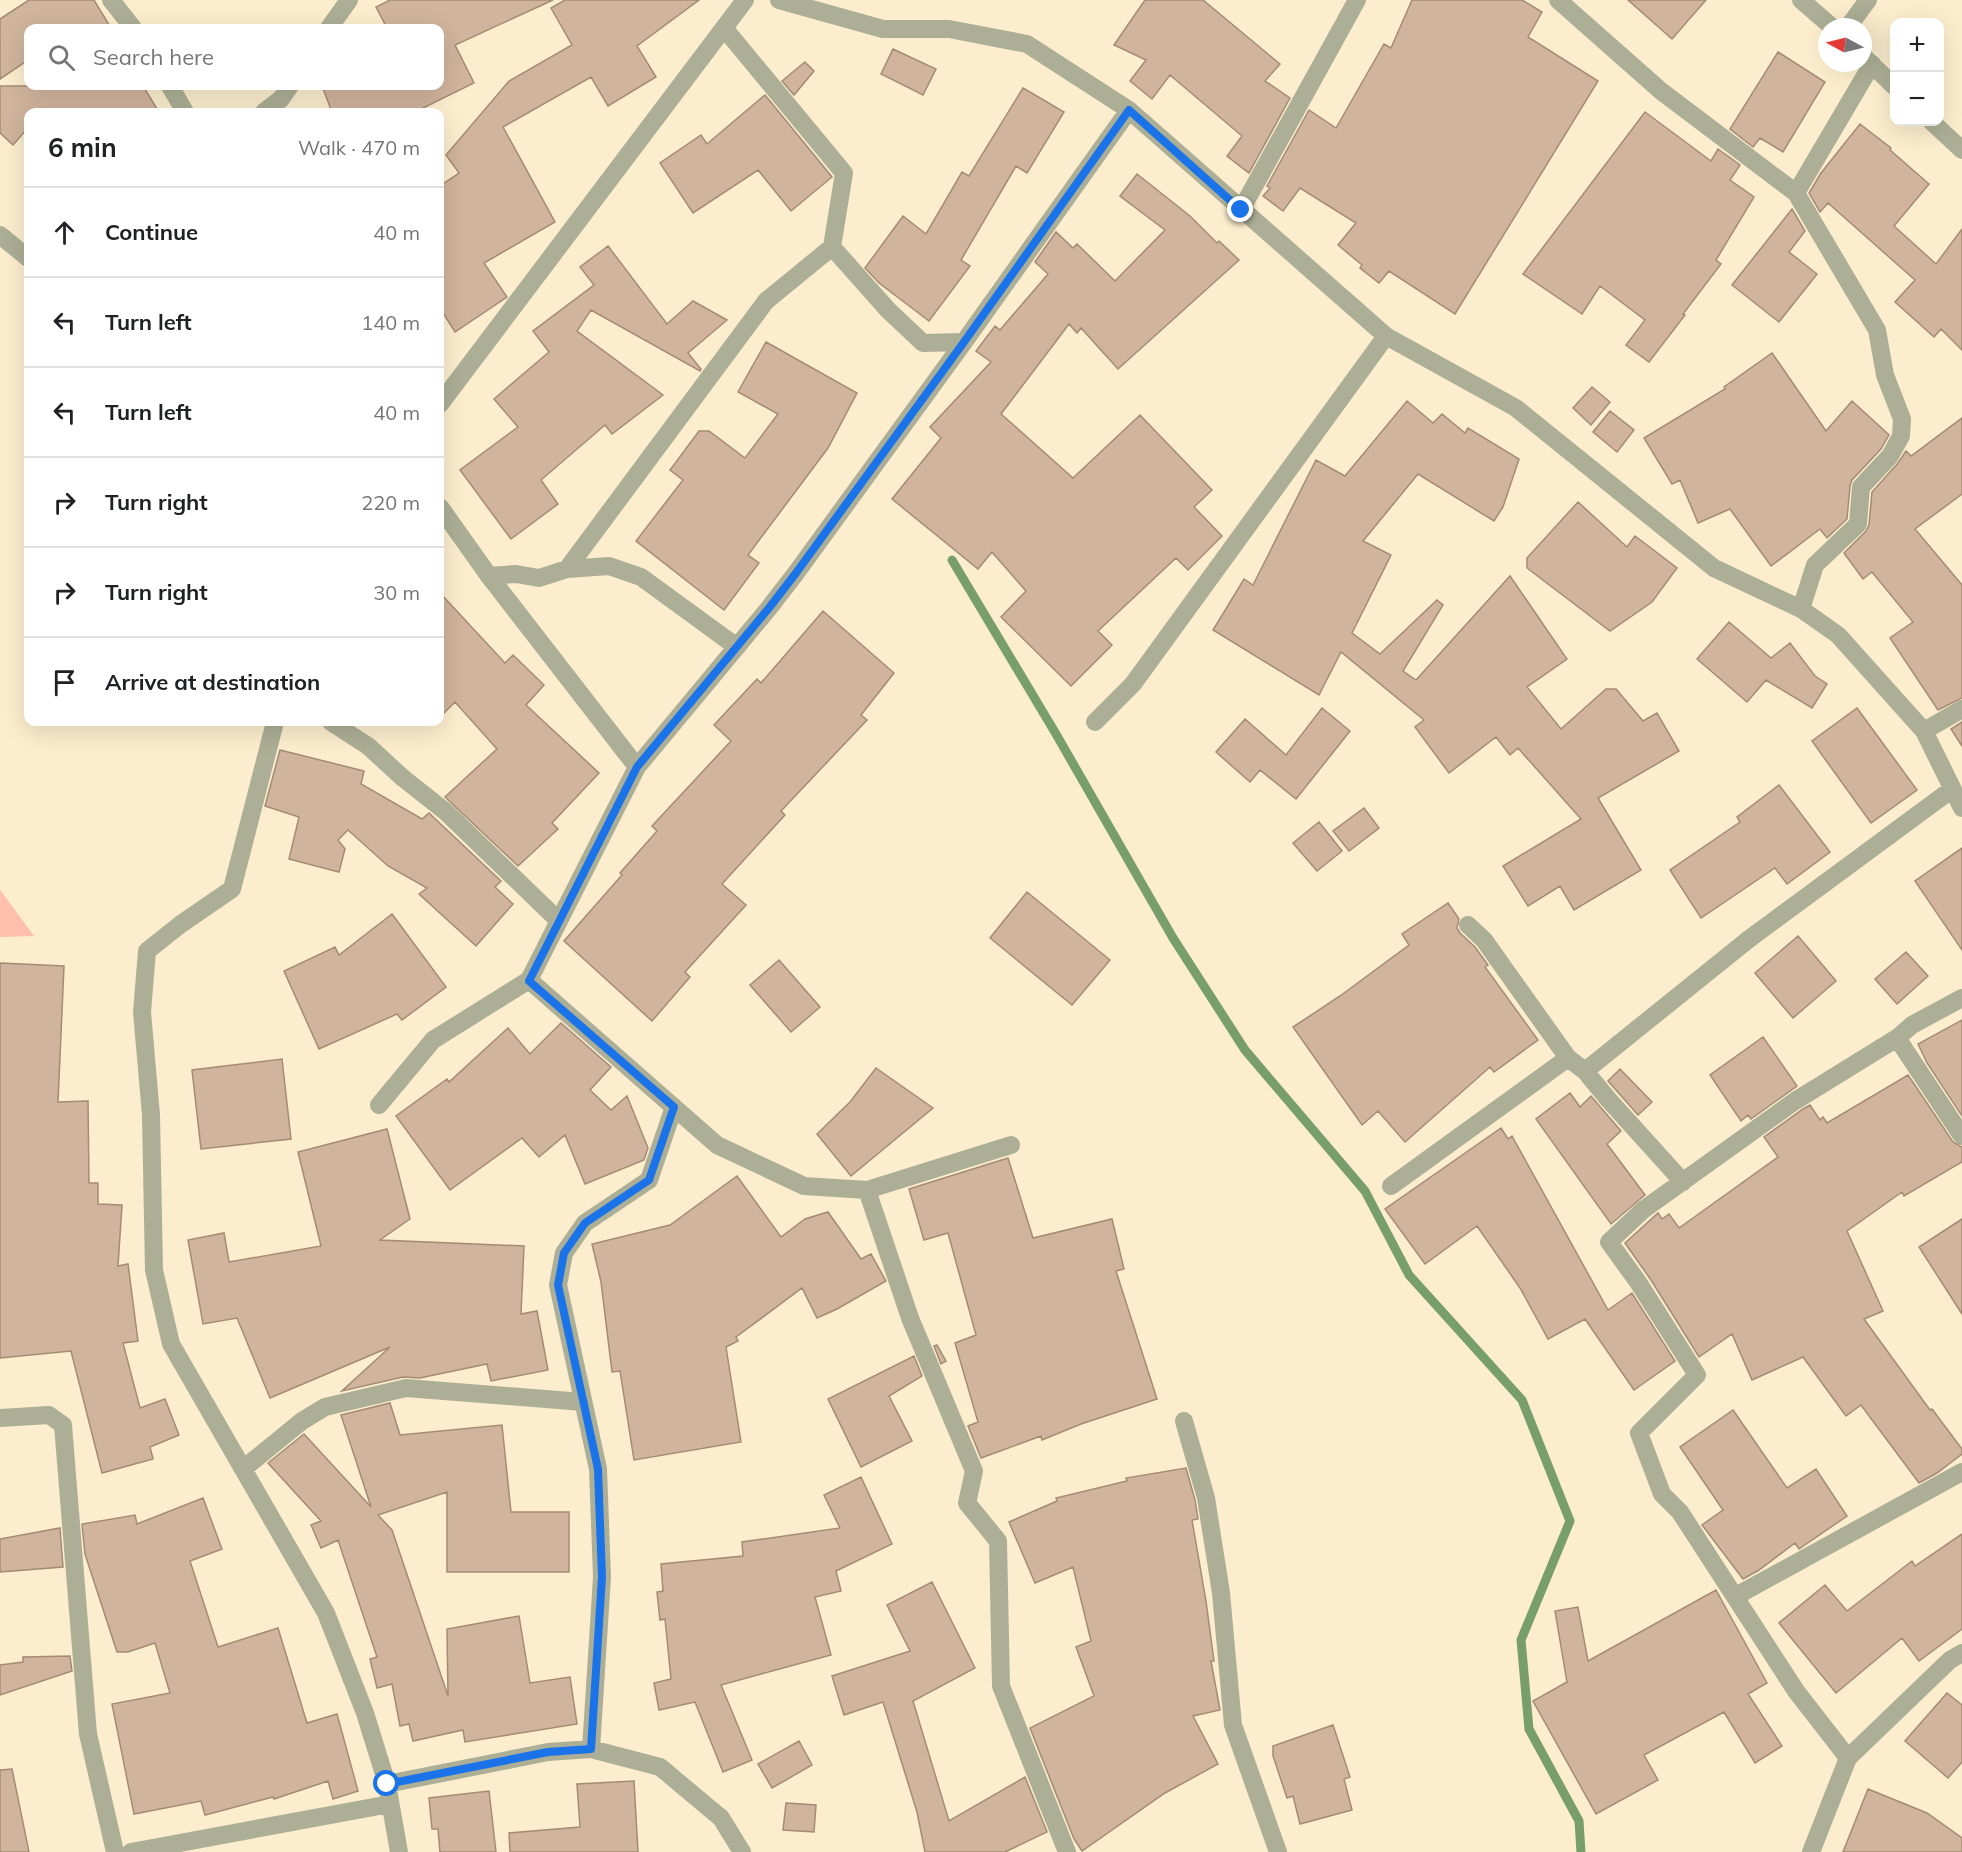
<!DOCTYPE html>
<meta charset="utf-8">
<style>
:root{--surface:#fff;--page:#f6f6f6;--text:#202124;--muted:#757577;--line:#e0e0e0}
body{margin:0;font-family:Mulish,sans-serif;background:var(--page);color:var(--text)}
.controls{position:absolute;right:18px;top:18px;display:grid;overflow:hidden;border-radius:12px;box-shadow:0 6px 24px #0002}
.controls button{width:54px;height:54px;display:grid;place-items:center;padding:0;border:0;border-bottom:2px solid var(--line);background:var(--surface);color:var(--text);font:30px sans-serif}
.compass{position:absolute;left:1818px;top:18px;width:54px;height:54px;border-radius:50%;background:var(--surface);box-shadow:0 6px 24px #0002;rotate:277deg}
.stop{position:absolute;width:18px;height:18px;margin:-14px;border:4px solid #1a73e8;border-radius:50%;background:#fff}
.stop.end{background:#1a73e8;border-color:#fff;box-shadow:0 2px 6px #0008}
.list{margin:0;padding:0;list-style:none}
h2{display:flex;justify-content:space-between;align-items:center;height:78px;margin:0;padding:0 24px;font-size:26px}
h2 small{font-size:20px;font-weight:400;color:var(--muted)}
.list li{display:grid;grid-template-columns:39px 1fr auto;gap:18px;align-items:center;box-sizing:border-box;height:90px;padding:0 24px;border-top:2px solid var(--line)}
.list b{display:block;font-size:22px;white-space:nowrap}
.list em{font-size:20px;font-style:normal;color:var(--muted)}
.icon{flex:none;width:33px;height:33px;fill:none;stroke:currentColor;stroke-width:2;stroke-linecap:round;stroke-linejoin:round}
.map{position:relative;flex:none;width:1962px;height:1852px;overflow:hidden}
.search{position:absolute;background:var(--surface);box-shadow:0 6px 24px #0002;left:24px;top:24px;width:420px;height:66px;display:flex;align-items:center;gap:15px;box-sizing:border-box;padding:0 21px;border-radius:12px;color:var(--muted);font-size:22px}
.panel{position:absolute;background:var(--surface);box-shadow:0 6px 24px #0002;left:24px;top:108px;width:420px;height:618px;border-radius:12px}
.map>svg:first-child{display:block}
.green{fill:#ffbfad}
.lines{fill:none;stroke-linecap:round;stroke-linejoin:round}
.stream{stroke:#799e6e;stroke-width:9}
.building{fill:#d0b49d;stroke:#a58b75;stroke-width:1.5}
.street{stroke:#acaf95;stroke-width:18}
.route{stroke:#1a73e8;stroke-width:8}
</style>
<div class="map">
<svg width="1962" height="1852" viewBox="0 0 1962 1852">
<rect width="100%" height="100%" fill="#fbedcd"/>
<path class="green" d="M 0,890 L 34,936 L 0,937 Z"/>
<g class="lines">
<path class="stream" d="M 952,560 L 1056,734 L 1173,938 L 1245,1050 L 1365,1191 L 1409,1275 L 1522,1400 L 1570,1521 L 1521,1640 L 1529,1729 L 1579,1821 L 1581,1852"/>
</g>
<path class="building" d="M 29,0 L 94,0 L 111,28 L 28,28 L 28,60 L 0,79 L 0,19 Z
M 390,0 L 553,0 L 455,45 L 474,83 L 415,112 L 332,112 L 322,86 L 440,86 L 440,28 L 387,28 L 376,7 Z
M 565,0 L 699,0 L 637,46 L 656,77 L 608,106 L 591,77 L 503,127 L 555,222 L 484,263 L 507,297 L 455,332 L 440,308 L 440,186 L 459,173 L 446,155 L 509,81 L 572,45 L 551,8 Z
M 1145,0 L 1203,0 L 1280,64 L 1265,81 L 1290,98 L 1249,173 L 1227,156 L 1242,136 L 1170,75 L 1152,99 L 1130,81 L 1146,60 L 1114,45 Z
M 1412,0 L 1522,0 L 1542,12 L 1528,37 L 1598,81 L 1455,314 L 1389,271 L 1379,283 L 1360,268 L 1362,265 L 1338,245 L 1356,223 L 1300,188 L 1283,211 L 1263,196 L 1270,188 L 1267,186 L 1309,110 L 1336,128 L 1384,44 L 1391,48 Z
M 1628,0 L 1706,0 L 1672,39 Z
M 893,49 L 936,69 L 923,95 L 881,74 Z
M 1778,52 L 1825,82 L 1783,152 L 1760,138 L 1753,147 L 1730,129 Z
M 805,62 L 814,71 L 794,95 L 782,81 Z
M 0,86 L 143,86 L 159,112 L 28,112 L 28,128 L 13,145 L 0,133 Z
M 1023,88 L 1064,112 L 1027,173 L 1016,166 L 961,260 L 970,266 L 929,321 L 879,283 L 865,268 L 903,216 L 926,234 L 962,172 L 969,176 Z
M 765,95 L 832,177 L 791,211 L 758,170 L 693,213 L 660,163 L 701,135 L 707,144 Z
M 1645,112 L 1711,161 L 1718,149 L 1740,165 L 1730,180 L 1754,197 L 1716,260 L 1721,264 L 1683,314 L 1685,315 L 1649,362 L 1626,345 L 1645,320 L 1600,286 L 1582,314 L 1523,274 Z
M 1860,124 L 1891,148 L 1890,150 L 1929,184 L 1894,226 L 1936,264 L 1962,229 L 1962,350 L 1941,329 L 1934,337 L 1895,302 L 1915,280 L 1828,203 L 1820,212 L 1809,193 L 1821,173 Z
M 1137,174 L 1190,216 L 1217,243 L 1219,241 L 1239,260 L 1118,369 L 1081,328 L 1077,333 L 1069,324 L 1001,414 L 1073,478 L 1140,415 L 1212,490 L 1194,507 L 1222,536 L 1188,570 L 1176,558 L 1098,631 L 1112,645 L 1071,686 L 1001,617 L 1026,591 L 992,552 L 978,569 L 892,499 L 941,438 L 930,427 L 991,362 L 976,351 L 995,326 L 1000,330 L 1048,274 L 1035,262 L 1056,232 L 1073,248 L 1077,244 L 1115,281 L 1165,230 L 1120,196 Z
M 1792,209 L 1805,231 L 1789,252 L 1817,274 L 1779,322 L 1732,285 Z
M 608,246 L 667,324 L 693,301 L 727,320 L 688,353 L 701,369 L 700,371 L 591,310 L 577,331 L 663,395 L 612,434 L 605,425 L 541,480 L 558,504 L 511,539 L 460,470 L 518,427 L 494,399 L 549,352 L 533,331 L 594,285 L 580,267 Z
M 766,342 L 857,393 L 828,448 L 748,555 L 759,563 L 724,610 L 636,541 L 683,480 L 670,470 L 699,431 L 709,431 L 745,458 L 778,414 L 738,392 Z
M 1772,353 L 1826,431 L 1852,401 L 1889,435 L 1881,449 L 1852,480 L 1850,486 L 1847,519 L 1827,538 L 1820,529 L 1771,566 L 1730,509 L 1698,523 L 1680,480 L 1672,484 L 1644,438 L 1725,389 L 1724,387 Z
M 1592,387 L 1610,402 L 1591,425 L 1573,408 Z
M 1407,401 L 1433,423 L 1442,414 L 1465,433 L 1468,428 L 1519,459 L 1503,507 L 1494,521 L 1418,474 L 1363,541 L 1391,555 L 1352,633 L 1380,654 L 1437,600 L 1443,605 L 1403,671 L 1416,680 L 1510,576 L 1567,659 L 1527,687 L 1561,729 L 1606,689 L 1616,689 L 1643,721 L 1657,713 L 1679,751 L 1598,798 L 1641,870 L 1574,910 L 1560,886 L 1528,906 L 1503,866 L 1581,819 L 1518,748 L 1510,755 L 1496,737 L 1449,773 L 1415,727 L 1424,720 L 1341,652 L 1319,695 L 1213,630 L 1244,579 L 1253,585 L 1316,460 L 1345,476 Z
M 1610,411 L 1634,430 L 1617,452 L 1593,432 Z
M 1962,418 L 1962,494 L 1915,529 L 1962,585 L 1962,698 L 1938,710 L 1890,638 L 1913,622 L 1872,572 L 1863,579 L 1844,553 L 1866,531 L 1869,525 L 1872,492 L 1898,463 L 1906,451 L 1911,456 Z
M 1578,502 L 1627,547 L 1635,536 L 1677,568 L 1652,602 L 1610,631 L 1527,568 L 1527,558 Z
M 440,593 L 505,663 L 513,655 L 544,685 L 526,705 L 599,773 L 552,823 L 558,829 L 518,866 L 445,797 L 497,749 L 455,702 L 440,717 Z
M 823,611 L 894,673 L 861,715 L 867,720 L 781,811 L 785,815 L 722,884 L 746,905 L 685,972 L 690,977 L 652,1021 L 564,941 L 622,875 L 620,873 L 657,831 L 652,826 L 731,741 L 714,725 L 757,679 L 761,683 Z
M 1729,622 L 1771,658 L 1790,643 L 1815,676 L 1827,684 L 1812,708 L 1766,680 L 1747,702 L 1697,659 Z
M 1322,708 L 1350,731 L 1296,799 L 1260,770 L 1250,782 L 1216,752 L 1245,719 L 1286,755 Z
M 1857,708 L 1917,790 L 1871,823 L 1812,741 Z
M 1962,722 L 1962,746 L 1951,729 Z
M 280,750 L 364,771 L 361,784 L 422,819 L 429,813 L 501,881 L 495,887 L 513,904 L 476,946 L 419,894 L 427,888 L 388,866 L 348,830 L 338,840 L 345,849 L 339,872 L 289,859 L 299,817 L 265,806 Z
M 1779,785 L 1830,852 L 1787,884 L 1775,868 L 1701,918 L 1670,870 L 1740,822 L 1737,817 Z
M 1364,808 L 1379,828 L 1349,851 L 1333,831 Z
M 1319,822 L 1342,851 L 1317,871 L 1293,843 Z
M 1962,848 L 1962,950 L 1915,881 Z
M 1027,892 L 1110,960 L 1072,1005 L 990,938 Z
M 1448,903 L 1459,919 L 1457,928 L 1460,933 L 1475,947 L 1488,965 L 1485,967 L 1538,1040 L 1494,1072 L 1490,1067 L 1405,1142 L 1378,1111 L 1362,1125 L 1293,1027 L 1340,996 L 1409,945 L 1402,934 Z
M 392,914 L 446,987 L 402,1020 L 397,1014 L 319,1049 L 284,971 L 335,947 L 339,955 Z
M 1798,936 L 1836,981 L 1793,1018 L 1755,973 Z
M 1906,952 L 1928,976 L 1897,1004 L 1875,979 Z
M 779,960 L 820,1007 L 791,1032 L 750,985 Z
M 0,963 L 64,966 L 58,1102 L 88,1101 L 89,1183 L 98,1183 L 98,1204 L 122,1205 L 118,1266 L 128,1264 L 138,1341 L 123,1343 L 140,1408 L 165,1399 L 179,1435 L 150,1447 L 153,1459 L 102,1473 L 71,1351 L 0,1358 Z
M 1962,1020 L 1962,1116 L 1927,1063 L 1918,1044 Z
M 561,1023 L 611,1067 L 590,1090 L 611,1110 L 627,1096 L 648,1148 L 644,1160 L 585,1184 L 565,1135 L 539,1157 L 522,1138 L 450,1190 L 396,1116 L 447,1079 L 449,1082 L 508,1028 L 530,1054 Z
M 1763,1037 L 1797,1086 L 1751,1119 L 1748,1115 L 1741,1121 L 1710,1075 Z
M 282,1059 L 291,1139 L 201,1149 L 192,1070 Z
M 876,1068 L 933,1108 L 851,1176 L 817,1134 L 850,1102 Z
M 1620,1069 L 1652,1102 L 1638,1115 L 1608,1081 Z
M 1908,1075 L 1953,1142 L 1962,1147 L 1962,1162 L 1904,1196 L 1902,1192 L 1847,1231 L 1883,1311 L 1864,1319 L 1930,1410 L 1932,1409 L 1962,1449 L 1962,1454 L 1937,1473 L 1919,1483 L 1861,1405 L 1846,1416 L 1803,1357 L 1752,1380 L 1732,1334 L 1699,1357 L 1651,1280 L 1625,1243 L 1658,1213 L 1662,1219 L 1669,1214 L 1679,1228 L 1778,1157 L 1764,1137 L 1803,1109 L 1810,1105 L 1820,1120 L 1823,1117 L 1827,1123 Z
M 1570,1093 L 1580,1107 L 1591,1096 L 1621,1131 L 1607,1144 L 1645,1195 L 1611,1224 L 1536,1119 Z
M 1501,1128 L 1508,1139 L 1512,1136 L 1608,1310 L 1632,1293 L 1675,1361 L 1634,1390 L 1585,1319 L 1548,1339 L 1520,1288 L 1477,1226 L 1425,1264 L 1385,1209 Z
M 387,1129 L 410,1219 L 380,1240 L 524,1246 L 521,1314 L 537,1311 L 548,1370 L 491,1381 L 487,1364 L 420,1378 L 403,1377 L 342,1391 L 390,1347 L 270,1398 L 237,1318 L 203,1324 L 188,1240 L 224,1233 L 229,1262 L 321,1246 L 298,1152 Z
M 1008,1158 L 1033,1238 L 1112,1219 L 1124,1269 L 1116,1271 L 1157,1399 L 1081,1424 L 1042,1440 L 1041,1436 L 981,1458 L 968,1426 L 978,1422 L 955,1343 L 976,1335 L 948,1233 L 924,1240 L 909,1189 Z
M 737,1176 L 781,1237 L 805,1219 L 828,1212 L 861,1259 L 871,1254 L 886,1281 L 837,1309 L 817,1318 L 802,1288 L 736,1337 L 738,1341 L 726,1347 L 741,1442 L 634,1460 L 620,1371 L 612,1372 L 601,1282 L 592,1244 L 670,1225 Z
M 1962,1219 L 1962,1314 L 1919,1247 Z
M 937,1345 L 946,1361 L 941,1364 L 934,1346 Z
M 914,1356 L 922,1376 L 889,1396 L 912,1441 L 861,1467 L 828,1399 Z
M 390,1403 L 400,1435 L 502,1425 L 511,1512 L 569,1512 L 569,1572 L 447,1572 L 447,1492 L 378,1515 L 392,1530 L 448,1696 L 447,1629 L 519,1616 L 530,1683 L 570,1677 L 577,1724 L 465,1742 L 463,1730 L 413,1741 L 409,1724 L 400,1726 L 392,1684 L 377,1688 L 370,1659 L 377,1657 L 338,1540 L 321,1548 L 311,1525 L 321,1521 L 268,1463 L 304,1434 L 371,1507 L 341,1415 Z
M 1733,1410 L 1787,1488 L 1816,1469 L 1847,1516 L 1799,1549 L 1795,1543 L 1759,1570 L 1743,1579 L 1702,1525 L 1723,1510 L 1680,1447 Z
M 1186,1468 L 1195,1500 L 1198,1519 L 1192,1520 L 1206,1601 L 1214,1661 L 1211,1661 L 1220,1710 L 1193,1716 L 1218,1764 L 1165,1793 L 1082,1851 L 1074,1839 L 1030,1728 L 1094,1696 L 1076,1647 L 1091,1641 L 1073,1567 L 1035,1583 L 1009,1522 L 1057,1501 L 1056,1498 L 1127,1481 L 1126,1478 Z
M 861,1477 L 892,1544 L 836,1571 L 841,1591 L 815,1597 L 831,1655 L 721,1685 L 752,1760 L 723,1772 L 695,1702 L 659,1710 L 654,1683 L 671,1679 L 665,1619 L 660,1620 L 657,1592 L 663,1591 L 661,1564 L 743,1556 L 742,1542 L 840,1528 L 824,1495 Z
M 203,1498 L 222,1549 L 190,1561 L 218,1647 L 278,1628 L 307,1723 L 337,1714 L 358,1791 L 333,1799 L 328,1781 L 274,1799 L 273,1797 L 205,1815 L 201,1801 L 134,1814 L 112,1704 L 170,1693 L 155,1643 L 128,1652 L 117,1652 L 85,1554 L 82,1524 L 135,1515 L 137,1524 Z
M 60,1528 L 63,1567 L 0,1572 L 0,1539 Z
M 1962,1534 L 1962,1629 L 1919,1661 L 1902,1638 L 1836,1693 L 1779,1623 L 1825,1585 L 1847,1611 L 1912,1561 L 1915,1566 Z
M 932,1582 L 975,1668 L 913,1701 L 949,1821 L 1025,1777 L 1047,1832 L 1005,1852 L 925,1852 L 917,1812 L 883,1702 L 844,1715 L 832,1676 L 910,1651 L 887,1605 Z
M 1716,1590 L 1767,1683 L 1748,1694 L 1782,1746 L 1755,1763 L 1724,1712 L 1644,1755 L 1658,1780 L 1596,1814 L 1533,1701 L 1567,1682 L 1555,1611 L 1578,1607 L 1588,1661 Z
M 70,1656 L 72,1671 L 0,1695 L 0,1665 L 23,1662 L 23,1657 Z
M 1947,1693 L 1962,1705 L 1962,1762 L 1948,1778 L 1905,1741 Z
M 1333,1725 L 1350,1777 L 1344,1779 L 1352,1810 L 1300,1824 L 1293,1796 L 1287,1798 L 1273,1756 L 1273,1746 Z
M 799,1741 L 812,1765 L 772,1788 L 758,1764 Z
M 12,1769 L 29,1852 L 0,1852 L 0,1770 Z
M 634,1781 L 638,1852 L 510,1852 L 509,1833 L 580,1827 L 577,1784 Z
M 1868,1789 L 1927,1813 L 1962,1838 L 1962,1852 L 1843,1852 Z
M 489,1791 L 496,1852 L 440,1852 L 438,1829 L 432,1829 L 429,1798 Z
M 786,1803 L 816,1805 L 814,1832 L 783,1830 Z"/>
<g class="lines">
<path class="street" d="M 111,0 L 133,28
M 779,0 L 883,29 L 949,29 L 1027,44 L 1129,110 L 1386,336 L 1516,408 L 1714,568 L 1801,609 L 1838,635 L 1924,731 L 1962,808
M 1558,0 L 1661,91 L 1796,193 L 1877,330 L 1885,375 L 1902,419 L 1901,436 L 1890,456 L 1861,487 L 1858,524 L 1815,565 L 1801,609
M 1801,0 L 1832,27
M 1848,27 L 1868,0
M 329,28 L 349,0
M 724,28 L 844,173 L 832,247 L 888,310 L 923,343 L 964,342
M 1864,57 L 1894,86
M 170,86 L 185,112
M 264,112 L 281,99 L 290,86
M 1932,122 L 1962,150
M 1796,193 L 1872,64
M 1241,210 L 1357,0
M 0,235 L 28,258
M 440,404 L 745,0
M 440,507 L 489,576 L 637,767
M 567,569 L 609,566 L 641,577 L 737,647
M 489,576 L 516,574 L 539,578 L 567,569 L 766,301 L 832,247
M 275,722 L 232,889 L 181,924 L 147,951 L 142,1012 L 151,1115 L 154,1270 L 171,1344 L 326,1613 L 365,1713 L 387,1784 L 399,1852
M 331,722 L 368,746 L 403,778 L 446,812 L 559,921
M 1095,722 L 1133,684 L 1386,336
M 1924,731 L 1962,709
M 1468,925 L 1484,940 L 1568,1058 L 1585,1071 L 1608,1099 L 1683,1182
M 529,980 L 717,1145 L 804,1186 L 867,1190 L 1011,1145
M 1897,1038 L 1962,1136
M 1585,1071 L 1749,939 L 1951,790
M 379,1105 L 433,1040 L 529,980 L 637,767 L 769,608 L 796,573 L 964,342 L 1129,110
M 1391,1186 L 1568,1058
M 867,1190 L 910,1318 L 974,1471 L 967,1503 L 998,1541 L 1001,1686 L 1067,1852
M 0,1418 L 49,1415 L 63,1425 L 88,1734 L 115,1852
M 1184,1421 L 1206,1498 L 1221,1593 L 1233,1725 L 1278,1852
M 243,1469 L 302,1421 L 325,1407 L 406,1388 L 583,1402
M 1736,1596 L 1962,1472
M 591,1749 L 602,1577 L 598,1469 L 558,1285 L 564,1253 L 585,1223 L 649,1180 L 674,1107
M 1848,1758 L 1796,1691 L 1680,1512 L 1662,1494 L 1639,1433 L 1697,1375 L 1638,1282 L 1609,1242 L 1643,1210 L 1795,1101 L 1897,1038 L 1912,1025 L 1962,998
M 387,1784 L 548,1752 L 591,1749 L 660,1767 L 721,1818 L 742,1852
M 131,1852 L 390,1804
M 1811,1852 L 1848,1758 L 1950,1660 L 1962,1653"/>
</g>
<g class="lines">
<path class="route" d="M 387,1784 L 548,1752 L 591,1749 L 602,1577 L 598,1469 L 558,1285 L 564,1253 L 585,1223 L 649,1180 L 674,1107 L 529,981 L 637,767 L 769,608 L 796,573 L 964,342 L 1129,110 L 1241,210"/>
</g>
</svg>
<div class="controls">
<button>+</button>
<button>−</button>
</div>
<svg class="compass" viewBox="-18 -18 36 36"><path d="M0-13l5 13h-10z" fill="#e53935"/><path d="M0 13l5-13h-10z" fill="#757577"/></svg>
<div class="stop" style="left:387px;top:1784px"></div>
<div class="stop end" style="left:1241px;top:210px"></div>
<div class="search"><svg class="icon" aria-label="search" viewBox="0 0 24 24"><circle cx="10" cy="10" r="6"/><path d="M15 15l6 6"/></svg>Search here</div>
<section class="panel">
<h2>6 min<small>Walk · 470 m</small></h2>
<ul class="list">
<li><svg class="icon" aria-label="ahead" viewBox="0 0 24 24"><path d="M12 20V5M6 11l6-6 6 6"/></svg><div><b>Continue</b></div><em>40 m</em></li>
<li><svg class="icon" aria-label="left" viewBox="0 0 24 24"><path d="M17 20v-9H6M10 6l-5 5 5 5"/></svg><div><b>Turn left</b></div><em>140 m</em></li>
<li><svg class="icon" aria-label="left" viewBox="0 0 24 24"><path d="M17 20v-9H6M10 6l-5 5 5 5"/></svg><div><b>Turn left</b></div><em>40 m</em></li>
<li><svg class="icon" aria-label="right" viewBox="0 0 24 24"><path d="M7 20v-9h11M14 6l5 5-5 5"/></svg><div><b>Turn right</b></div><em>220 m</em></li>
<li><svg class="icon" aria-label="right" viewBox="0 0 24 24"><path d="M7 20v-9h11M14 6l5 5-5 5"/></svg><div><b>Turn right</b></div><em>30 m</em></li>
<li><svg class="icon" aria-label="arrive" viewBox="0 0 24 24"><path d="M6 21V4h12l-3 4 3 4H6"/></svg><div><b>Arrive at destination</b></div></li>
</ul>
</section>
</div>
